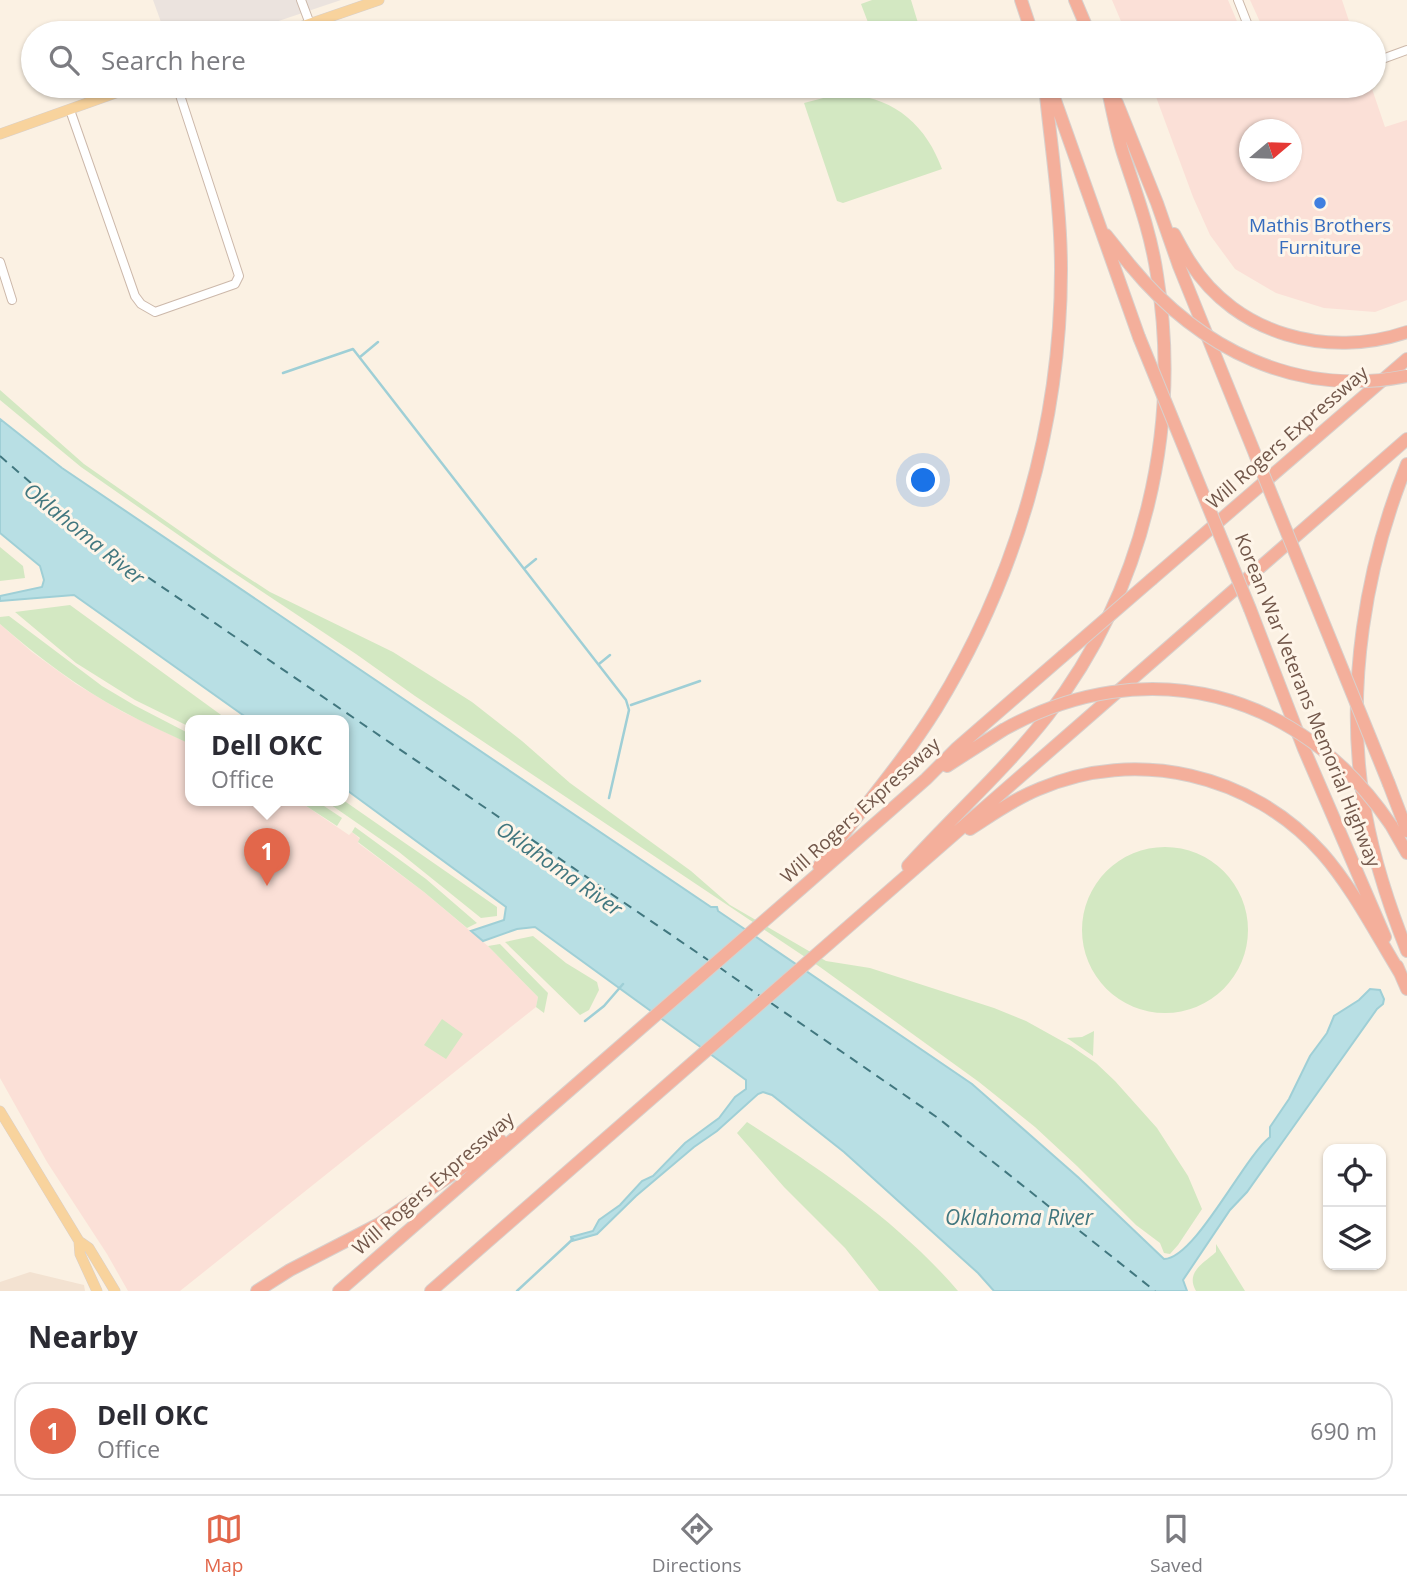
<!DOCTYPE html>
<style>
:root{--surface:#fff;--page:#f2f2f3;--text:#2b2b33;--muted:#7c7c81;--line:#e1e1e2;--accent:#e2674b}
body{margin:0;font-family:"Open Sans",sans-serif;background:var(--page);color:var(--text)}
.controls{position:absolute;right:21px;bottom:21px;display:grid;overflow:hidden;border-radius:14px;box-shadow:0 2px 5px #0004}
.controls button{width:63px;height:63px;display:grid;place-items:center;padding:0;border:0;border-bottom:2px solid var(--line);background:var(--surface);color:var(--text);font:35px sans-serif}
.compass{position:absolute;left:1239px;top:119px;width:63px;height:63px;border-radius:50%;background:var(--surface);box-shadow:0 2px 5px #0004;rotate:71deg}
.you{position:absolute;left:924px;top:481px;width:24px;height:24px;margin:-18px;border:5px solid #fff;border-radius:50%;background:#1a73e8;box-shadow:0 0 0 10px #1a73e833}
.badge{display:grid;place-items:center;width:46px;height:46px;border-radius:50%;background:var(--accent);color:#fff;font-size:23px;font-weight:700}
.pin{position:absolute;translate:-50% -58px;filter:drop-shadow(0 2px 4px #0008)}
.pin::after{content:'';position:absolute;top:37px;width:24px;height:21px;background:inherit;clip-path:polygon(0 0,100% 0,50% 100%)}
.popup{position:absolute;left:185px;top:715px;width:164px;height:91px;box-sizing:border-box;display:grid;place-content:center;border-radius:14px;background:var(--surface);filter:drop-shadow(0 2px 5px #0005);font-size:23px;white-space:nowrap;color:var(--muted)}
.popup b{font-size:26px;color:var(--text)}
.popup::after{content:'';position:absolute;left:50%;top:100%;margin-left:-14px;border:14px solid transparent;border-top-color:var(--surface)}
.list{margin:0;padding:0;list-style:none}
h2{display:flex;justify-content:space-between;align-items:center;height:91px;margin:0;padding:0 28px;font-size:30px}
h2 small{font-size:23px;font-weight:400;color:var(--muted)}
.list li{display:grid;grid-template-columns:46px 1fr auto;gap:21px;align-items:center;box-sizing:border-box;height:98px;margin:0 14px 14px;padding:0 14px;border:2px solid var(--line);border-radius:21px}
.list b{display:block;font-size:26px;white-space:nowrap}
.list p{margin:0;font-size:23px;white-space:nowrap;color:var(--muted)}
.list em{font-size:23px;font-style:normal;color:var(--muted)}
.icon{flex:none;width:38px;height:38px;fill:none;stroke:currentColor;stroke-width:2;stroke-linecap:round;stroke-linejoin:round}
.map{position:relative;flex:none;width:1407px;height:1291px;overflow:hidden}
.search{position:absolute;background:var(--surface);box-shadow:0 2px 5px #0004;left:21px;right:21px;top:21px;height:77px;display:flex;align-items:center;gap:18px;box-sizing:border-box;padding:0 24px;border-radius:38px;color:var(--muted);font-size:26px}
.sheet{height:203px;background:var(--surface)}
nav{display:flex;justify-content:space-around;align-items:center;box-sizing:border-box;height:98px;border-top:2px solid var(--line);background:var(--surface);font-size:19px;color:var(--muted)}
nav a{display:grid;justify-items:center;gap:4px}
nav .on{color:var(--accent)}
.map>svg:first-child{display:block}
.residential{fill:#f3e2d1}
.commercial{fill:#fbe0d7;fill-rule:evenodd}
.industrial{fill:#ebe3de}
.green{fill:#d3e8c2}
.water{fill:#b8dfe4;stroke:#9fcfd6;stroke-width:2}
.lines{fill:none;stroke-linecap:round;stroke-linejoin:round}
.stream{stroke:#9fcfd6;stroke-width:2.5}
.ferry{stroke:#41777f;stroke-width:2;stroke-dasharray:9 7;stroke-linecap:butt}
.minor-casing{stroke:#ccb8aa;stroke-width:10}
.major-casing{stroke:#d8d0cc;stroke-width:11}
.highway-casing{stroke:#d8d0cc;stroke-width:14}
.minor{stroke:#fff;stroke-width:8}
.major{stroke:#f8d39d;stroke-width:10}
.highway{stroke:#f4af9b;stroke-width:12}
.highway-bridge-casing{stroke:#d8d0cc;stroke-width:14;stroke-linecap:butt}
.highway-bridge{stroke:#f4af9b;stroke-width:12}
.shop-dot{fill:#3f7fe0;stroke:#fef5e9;stroke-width:2.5}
.labels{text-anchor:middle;stroke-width:6;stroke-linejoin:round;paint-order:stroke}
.shop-label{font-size:19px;fill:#366cbe;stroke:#fef5e9}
.street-label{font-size:19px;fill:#72574a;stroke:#fef5e9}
.water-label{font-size:21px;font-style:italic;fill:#41777f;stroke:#fef5e9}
</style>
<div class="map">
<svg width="1407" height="1291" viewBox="0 0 1407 1291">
<rect width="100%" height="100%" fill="#fbf1e3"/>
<path class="residential" d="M 30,1272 L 84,1285 L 85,1291 L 0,1291 L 0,1282 Z"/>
<path class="commercial" d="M 1112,0 L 1228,0 L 1242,33 L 1126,33 Z
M 1250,0 L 1342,0 L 1353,33 L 1265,33 Z
M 1152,86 L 1371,86 L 1385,127 L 1407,120 L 1407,300 L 1375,312 L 1324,308 L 1276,293 L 1235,269 L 1210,235 L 1193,197 ZM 1250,130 L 1292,130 L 1292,172 L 1250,172 Z
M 0,624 L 32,652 L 76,684 L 123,712 L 190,744 L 190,800 L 297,800 L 349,835 L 352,832 L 360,839 L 358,843 L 424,892 L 488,946 L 538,997 L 536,1007 L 180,1291 L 128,1291 L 107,1254 L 47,1162 L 0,1078 Z"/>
<path class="industrial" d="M 153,0 L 341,0 L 243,33 L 165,33 Z"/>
<path class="green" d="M 872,0 L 911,0 L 918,23 L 889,33 L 872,33 L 861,4 Z
M 988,24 L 993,25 L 996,33 L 957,33 Z
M 953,86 L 1013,86 L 1014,90 C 993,97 973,97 953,86 Z
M 850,95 C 896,98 927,127 942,169 L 843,203 L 837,201 L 804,103 L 831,96 Z
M 0,390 L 84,464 L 233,568 L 270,592 L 393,652 L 472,702 L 522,741 L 570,783 L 691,871 L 730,905 L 826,961 L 870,968 L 994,1008 L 1026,1021 L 1071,1046 L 1096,1063 L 1115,1081 L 1157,1128 L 1188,1176 L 1202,1209 L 1178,1245 L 1170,1254 L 1164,1253 L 1160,1243 L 1136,1225 L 1077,1166 L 1035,1127 L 979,1082 L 820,967 L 415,696 L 356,654 L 213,559 L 81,467 L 0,400 Z
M 0,547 L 23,566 L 25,578 L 0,581 Z
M 70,605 L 228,720 L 190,720 L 190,727 L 135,700 L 76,663 L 15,612 Z
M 9,616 L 102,686 L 134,705 L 190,734 L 190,744 C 167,733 144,723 122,711 C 78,687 38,657 0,624 L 0,617 Z
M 297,800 L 315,800 L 342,818 L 337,826 Z
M 324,800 L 343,800 L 497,907 L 497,916 L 481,918 L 399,852 Z
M 355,827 L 426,879 L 477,923 L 467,928 L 424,892 L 358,842 L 360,838 L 352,832 Z
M1082 930a83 83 0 1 1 166 0a83 83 0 1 1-166 0Z
M 533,936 L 566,963 L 597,982 L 599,990 L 589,1010 L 580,1015 L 505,942 Z
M 500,944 L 548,993 L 544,1013 L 536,1007 L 538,997 L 488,946 Z
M 442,1019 L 463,1034 L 446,1059 L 424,1045 Z
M 1094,1031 L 1093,1056 L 1067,1038 L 1082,1037 Z
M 747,1122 C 823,1171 899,1222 958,1291 L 879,1291 L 845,1248 L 784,1187 L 737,1133 Z
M 1216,1244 L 1245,1291 L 1196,1291 C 1185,1272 1204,1263 1216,1252 Z"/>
<path class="water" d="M 0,419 L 62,468 L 711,907 L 717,907 L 718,911 L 972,1084 L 1079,1178 L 1164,1259 C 1195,1259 1244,1157 1270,1137 L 1270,1127 L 1289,1099 L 1310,1056 L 1327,1033 L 1334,1016 L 1359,1000 L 1370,989 L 1380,990 L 1384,999 L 1383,1004 L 1377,1009 L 1247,1192 L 1230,1210 L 1183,1280 L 1187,1291 L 994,1291 L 978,1273 L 844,1152 L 772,1095 L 763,1092 L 758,1094 L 717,1131 L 694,1147 L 636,1196 L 597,1234 L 572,1241 L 571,1237 L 593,1231 L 599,1220 L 620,1205 L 642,1181 L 653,1176 L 685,1143 L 719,1118 L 735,1097 L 746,1089 L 746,1080 L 535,927 L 517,929 L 483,941 L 471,931 L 504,920 L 506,907 L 344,788 L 344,720 L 250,720 L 74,595 L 0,601 L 0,596 L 42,587 L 44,580 L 40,566 L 0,533 Z"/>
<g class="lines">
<path class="stream" d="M 360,357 L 378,342
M 283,373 L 353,349 L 626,700 L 629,710 L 609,798
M 525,568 L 536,559
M 599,664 L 610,655
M 631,705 L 700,681
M 585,1021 L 604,1006 L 623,984
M 517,1291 L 573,1239"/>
<path class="ferry" d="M 0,456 L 108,550 L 708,960
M 719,967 L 760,996
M 771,1003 L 938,1118 L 1155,1291"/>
<defs>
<path id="minor" d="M 301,0 L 310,24
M 1238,0 L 1251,33
M 1374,62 L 1407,50
M 70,110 L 135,296 L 141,304 L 155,312 L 235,284 L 239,276 L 177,86
M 0,262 L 12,300"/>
<path id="major" d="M 283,33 L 379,0
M 0,134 L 135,86
M 0,1111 L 79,1241 L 89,1248 L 115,1291
M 79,1241 L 80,1254 L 97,1291"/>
<path id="highway" d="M 1021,0 L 1032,33
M 1075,0 L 1089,33
M 1050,86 L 1139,337
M 1117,103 L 1157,203 L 1179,266 L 1255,454
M 1174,234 C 1179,243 1184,253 1190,262 C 1236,335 1328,359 1407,332
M 1106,235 L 1130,265
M 1407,464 C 1365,567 1346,687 1363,798 C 1371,851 1387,901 1407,951
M 1152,579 L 1407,359
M 1250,609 L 1304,749 L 1385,937
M 947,766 L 1003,730
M 1389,784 L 1407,831
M 1391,825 L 1407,853
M 970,829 C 992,815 1014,799 1039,789 C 1136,747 1252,774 1322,853 C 1352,887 1376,934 1400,973
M 819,866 C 858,813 901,765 936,709 C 1016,579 1061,424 1061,270 C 1061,208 1051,147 1045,86
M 908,866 C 954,815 1006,769 1048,715 C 1144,590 1182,429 1157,275 C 1151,233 1136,193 1123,153 C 1116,131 1112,108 1107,86
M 1397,966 L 1407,989
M 257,1291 L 290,1270 L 379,1224 L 501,1141
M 339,1291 L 803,887 L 926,779 L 957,748 L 1063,656
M 431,1291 L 1407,439"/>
</defs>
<use href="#minor" class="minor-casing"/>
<use href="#major" class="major-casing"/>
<use href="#highway" class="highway-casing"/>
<use href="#minor" class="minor"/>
<use href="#major" class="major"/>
<use href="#highway" class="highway"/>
<defs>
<path id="highway-bridge" d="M 1130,265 C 1199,349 1297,398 1407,376
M 1139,337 L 1250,609
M 1255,454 L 1389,784
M 1063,656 L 1152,579
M 1003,730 C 1146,650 1300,690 1391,825"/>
</defs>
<use href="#highway-bridge" class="highway-bridge-casing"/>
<use href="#highway-bridge" class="highway-bridge"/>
</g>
<circle class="shop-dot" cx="1320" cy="203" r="7"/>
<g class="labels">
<g class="shop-label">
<text x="1320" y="232">Mathis Brothers<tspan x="1320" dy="22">Furniture</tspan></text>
</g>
<g class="street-label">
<text transform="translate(1287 437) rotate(-41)" y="7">Will Rogers Expressway</text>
<text transform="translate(1308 700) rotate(68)" y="7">Korean War Veterans Memorial Highway</text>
<text transform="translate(860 810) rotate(-42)" y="7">Will Rogers Expressway</text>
<text transform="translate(433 1183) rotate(-41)" y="7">Will Rogers Expressway</text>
</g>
<g class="water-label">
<text transform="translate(84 534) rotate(39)" y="7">Oklahoma River</text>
<text transform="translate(559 869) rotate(35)" y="7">Oklahoma River</text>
<text x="1019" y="1225">Oklahoma River</text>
</g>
</g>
</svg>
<div class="controls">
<button><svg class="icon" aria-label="locate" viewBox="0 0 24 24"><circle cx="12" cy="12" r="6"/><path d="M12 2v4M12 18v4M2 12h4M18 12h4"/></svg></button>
<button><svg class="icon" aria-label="layers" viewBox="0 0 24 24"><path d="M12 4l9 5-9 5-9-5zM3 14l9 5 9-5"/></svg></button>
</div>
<svg class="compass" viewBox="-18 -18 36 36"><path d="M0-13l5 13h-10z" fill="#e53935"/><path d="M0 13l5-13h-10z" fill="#7c7c81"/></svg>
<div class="you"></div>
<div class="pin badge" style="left:267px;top:886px">1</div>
<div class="popup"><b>Dell OKC</b>Office</div>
<div class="search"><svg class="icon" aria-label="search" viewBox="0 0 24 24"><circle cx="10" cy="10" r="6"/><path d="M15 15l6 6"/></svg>Search here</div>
</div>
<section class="sheet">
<h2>Nearby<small></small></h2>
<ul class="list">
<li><span class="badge">1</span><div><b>Dell OKC</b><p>Office</p></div><em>690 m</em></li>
</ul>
</section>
<nav>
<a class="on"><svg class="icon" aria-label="map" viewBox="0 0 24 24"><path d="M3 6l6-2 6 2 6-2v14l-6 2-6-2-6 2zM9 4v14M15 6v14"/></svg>Map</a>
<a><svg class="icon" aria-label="directions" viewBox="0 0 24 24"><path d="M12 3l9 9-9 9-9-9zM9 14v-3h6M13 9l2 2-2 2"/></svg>Directions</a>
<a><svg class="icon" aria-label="saved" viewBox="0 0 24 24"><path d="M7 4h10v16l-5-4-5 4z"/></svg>Saved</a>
</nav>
